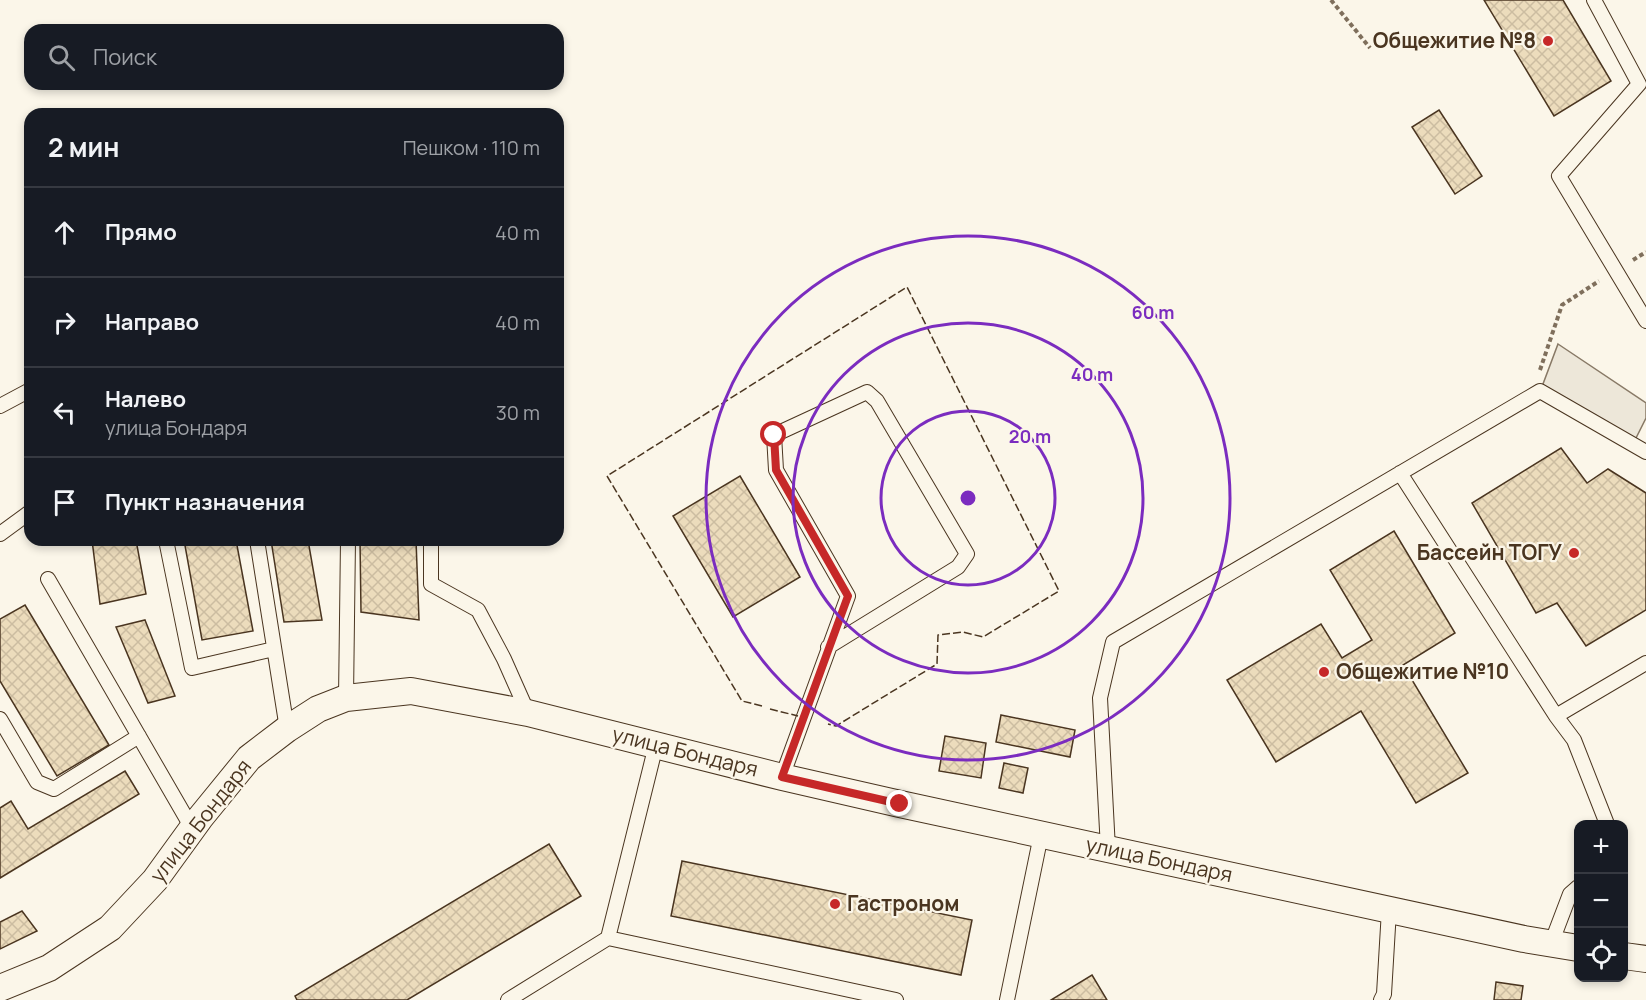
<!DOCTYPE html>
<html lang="ru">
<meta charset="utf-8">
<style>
:root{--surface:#171b24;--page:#242831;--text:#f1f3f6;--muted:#9ea1a6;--line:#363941}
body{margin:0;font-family:Manrope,sans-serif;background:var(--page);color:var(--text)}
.controls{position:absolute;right:18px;bottom:18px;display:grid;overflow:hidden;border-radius:12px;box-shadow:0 3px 9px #0003}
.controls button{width:54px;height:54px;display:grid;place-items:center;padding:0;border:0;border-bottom:2px solid var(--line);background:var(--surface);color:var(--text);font:30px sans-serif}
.stop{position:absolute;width:18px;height:18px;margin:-14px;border:4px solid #c62828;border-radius:50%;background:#fff}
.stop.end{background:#c62828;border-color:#fff;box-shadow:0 2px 6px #0008}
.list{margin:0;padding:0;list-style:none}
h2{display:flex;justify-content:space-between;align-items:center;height:78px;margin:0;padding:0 24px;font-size:26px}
h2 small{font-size:20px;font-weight:400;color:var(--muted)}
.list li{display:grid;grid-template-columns:39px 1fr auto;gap:18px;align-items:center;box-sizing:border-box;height:90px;padding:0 24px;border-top:2px solid var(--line)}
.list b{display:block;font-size:22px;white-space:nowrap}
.list p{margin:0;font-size:20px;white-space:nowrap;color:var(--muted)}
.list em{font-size:20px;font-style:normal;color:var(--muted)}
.icon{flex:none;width:33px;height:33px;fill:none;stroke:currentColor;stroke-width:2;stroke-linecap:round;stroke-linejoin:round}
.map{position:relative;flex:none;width:1646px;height:1000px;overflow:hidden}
.search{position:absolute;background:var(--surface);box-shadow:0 3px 9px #0003;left:24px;top:24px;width:540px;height:66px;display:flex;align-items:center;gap:15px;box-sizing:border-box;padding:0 21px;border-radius:18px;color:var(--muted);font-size:22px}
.panel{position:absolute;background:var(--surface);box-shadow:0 3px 9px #0003;left:24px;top:108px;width:540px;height:438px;border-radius:18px}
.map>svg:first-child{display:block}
.parking{fill:#ede7d9;stroke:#887966;stroke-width:1.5}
.building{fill:url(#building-cross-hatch);stroke:#4a3520;stroke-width:1.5}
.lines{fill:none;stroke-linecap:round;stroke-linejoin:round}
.service-casing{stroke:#4a3520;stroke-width:16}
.minor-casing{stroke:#4a3520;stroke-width:28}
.path{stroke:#7f6f5c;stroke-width:4;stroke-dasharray:4.5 3;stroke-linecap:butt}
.service{stroke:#fbf6e9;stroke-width:14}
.minor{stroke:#fbf6e9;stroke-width:26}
.fence{stroke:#4a3520;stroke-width:1.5;stroke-dasharray:8 3;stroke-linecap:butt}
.route{stroke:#c62828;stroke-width:8}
.ring{fill:none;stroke:#7b2cbf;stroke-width:3}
.poi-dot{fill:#c62828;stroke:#fbf6e9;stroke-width:2}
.labels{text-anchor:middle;stroke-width:4.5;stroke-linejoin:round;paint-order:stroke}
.poi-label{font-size:21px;font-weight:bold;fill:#4a3520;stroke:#fbf6e9;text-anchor:end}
.street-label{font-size:21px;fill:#4a3520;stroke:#fbf6e9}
.centre{fill:#7b2cbf;stroke:#fbf6e9;stroke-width:3}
.ring-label{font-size:18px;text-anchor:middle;font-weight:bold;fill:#7b2cbf;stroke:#fbf6e9;stroke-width:4.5;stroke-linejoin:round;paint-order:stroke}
</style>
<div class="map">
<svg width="1646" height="1000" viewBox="0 0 1646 1000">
<defs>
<pattern id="building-cross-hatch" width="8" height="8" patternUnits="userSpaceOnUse" patternTransform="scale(1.5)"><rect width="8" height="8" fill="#ecdcbc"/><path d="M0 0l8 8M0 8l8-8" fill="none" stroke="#ccbda1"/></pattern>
</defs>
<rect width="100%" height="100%" fill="#fbf6e9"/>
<path class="parking" d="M 1558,344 L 1646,403 L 1646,418 L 1633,444 L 1540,392 Z"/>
<path class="building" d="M 1484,0 L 1563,0 L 1611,81 L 1554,116 Z
M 1439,110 L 1482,176 L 1455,194 L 1412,127 Z
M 1561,448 L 1587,483 L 1608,469 L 1646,493 L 1646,610 L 1586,646 L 1557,603 L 1536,613 L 1472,503 Z
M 740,476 L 800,577 L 733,617 L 673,516 Z
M 1394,531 L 1455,633 L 1403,665 L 1468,773 L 1416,803 L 1361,711 L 1276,762 L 1227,680 L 1321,624 L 1342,658 L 1372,640 L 1330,570 Z
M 92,540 L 136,540 L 146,594 L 100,604 Z
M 184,540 L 236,540 L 253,631 L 202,640 Z
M 271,540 L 308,540 L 322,620 L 284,622 Z
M 360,540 L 416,540 L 419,620 L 361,612 Z
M 25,605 L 109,745 L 57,776 L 0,681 L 0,619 Z
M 145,620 L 175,696 L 148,703 L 116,627 Z
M 1001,715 L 1075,730 L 1070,757 L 996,742 Z
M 945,736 L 986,743 L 981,778 L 939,771 Z
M 1004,763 L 1028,768 L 1023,793 L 999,788 Z
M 125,771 L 139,794 L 0,878 L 0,808 L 11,801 L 28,829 Z
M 549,844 L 581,896 L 407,1000 L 297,1000 L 295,996 Z
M 682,861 L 972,920 L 961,975 L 671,916 Z
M 22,911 L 37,931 L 0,949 L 0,922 Z
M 1092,975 L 1107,1000 L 1051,1000 Z
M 1496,982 L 1523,986 L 1521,1000 L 1494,1000 Z"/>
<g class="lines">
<defs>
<path id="service" d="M 1594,0 L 1639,84 L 1559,176 L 1646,321
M 0,406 L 30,390
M 1400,473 L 1556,716 L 1646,663
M 0,534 L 30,512
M 166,540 L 192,668 L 274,649
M 257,540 L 287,729
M 431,540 L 431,584 L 478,610 L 504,659 L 528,713
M 48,579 L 192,828
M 346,698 L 348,540
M 1556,716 L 1574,740 L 1607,824
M 0,719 L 37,782 L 54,789 L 139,736
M 782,777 L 848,596 L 776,470 L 774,435 L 867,392 L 877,401 L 967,554 L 958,567 L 828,647
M 1108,849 L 1100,698 L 1113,642 L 1540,391 L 1646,452
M 608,938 L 896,1000
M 1551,944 L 1570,894 L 1578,887
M 508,1000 L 608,938 L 656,745
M 1007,1000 L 1041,835
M 1381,1000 L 1384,994 L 1389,910"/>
<path id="minor" d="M 1624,956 L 1646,959
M 0,988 L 49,968 L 110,928 L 155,880 L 200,818 L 249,758 L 287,729 L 318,709 L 346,698 L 411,691 L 528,713 L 782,777 L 900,804 L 1524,939 L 1578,948"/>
</defs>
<use href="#service" class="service-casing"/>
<use href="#minor" class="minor-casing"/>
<path class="path" d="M 1331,0 L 1370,48
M 1633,260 L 1646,252
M 1540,370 L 1562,305 L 1599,281"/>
<use href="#service" class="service"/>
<use href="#minor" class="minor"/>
<path class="fence" d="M 762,706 L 742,701 L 607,476 L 907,287 L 1059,591 L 983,637 L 963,632 L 938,635 L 937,664 L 836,726 L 828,724
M 770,709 L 798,716"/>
</g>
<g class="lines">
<path class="route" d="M 774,435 L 776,470 L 848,596 L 782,777 L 900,804"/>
</g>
<g class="ring">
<circle cx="968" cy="498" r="87"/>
<circle cx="968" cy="498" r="175"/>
<circle cx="968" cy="498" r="262"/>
</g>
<g class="poi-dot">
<circle cx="1548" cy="41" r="6"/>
<circle cx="1574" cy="553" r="6"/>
<circle cx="1324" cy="672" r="6"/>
<circle cx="835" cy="904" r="6"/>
</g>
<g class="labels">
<g class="poi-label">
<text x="1536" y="48">Общежитие №8</text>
<text x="1562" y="560">Бассейн ТОГУ</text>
<text x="1336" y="679" text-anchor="start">Общежитие №10</text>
<text x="847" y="911" text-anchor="start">Гастроном</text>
</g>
<g class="street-label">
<text transform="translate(685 752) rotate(14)" y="7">улица Бондаря</text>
<text transform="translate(201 821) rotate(-52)" y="7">улица Бондаря</text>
<text transform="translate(1159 860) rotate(12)" y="7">улица Бондаря</text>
</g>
</g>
<circle cx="968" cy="498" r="9" class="centre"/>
<g class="ring-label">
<text x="1153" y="319">60 m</text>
<text x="1092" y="381">40 m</text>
<text x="1030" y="443">20 m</text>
</g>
</svg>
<div class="controls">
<button>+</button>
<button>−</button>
<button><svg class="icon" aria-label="locate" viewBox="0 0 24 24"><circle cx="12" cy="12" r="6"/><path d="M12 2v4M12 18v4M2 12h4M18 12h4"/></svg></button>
</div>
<div class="stop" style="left:774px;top:435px"></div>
<div class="stop end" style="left:900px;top:804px"></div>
<div class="search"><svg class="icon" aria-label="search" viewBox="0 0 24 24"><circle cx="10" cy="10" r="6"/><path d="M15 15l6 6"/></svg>Поиск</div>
<section class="panel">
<h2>2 мин<small>Пешком · 110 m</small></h2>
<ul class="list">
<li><svg class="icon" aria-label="ahead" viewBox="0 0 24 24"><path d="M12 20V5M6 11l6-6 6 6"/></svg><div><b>Прямо</b></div><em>40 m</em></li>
<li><svg class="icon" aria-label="right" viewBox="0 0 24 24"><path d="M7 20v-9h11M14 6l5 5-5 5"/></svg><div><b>Направо</b></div><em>40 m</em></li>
<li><svg class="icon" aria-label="left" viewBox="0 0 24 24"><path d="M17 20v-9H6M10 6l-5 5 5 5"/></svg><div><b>Налево</b><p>улица Бондаря</p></div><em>30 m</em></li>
<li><svg class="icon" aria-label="arrive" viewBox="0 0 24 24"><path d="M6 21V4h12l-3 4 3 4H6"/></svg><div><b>Пункт назначения</b></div></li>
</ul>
</section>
</div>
